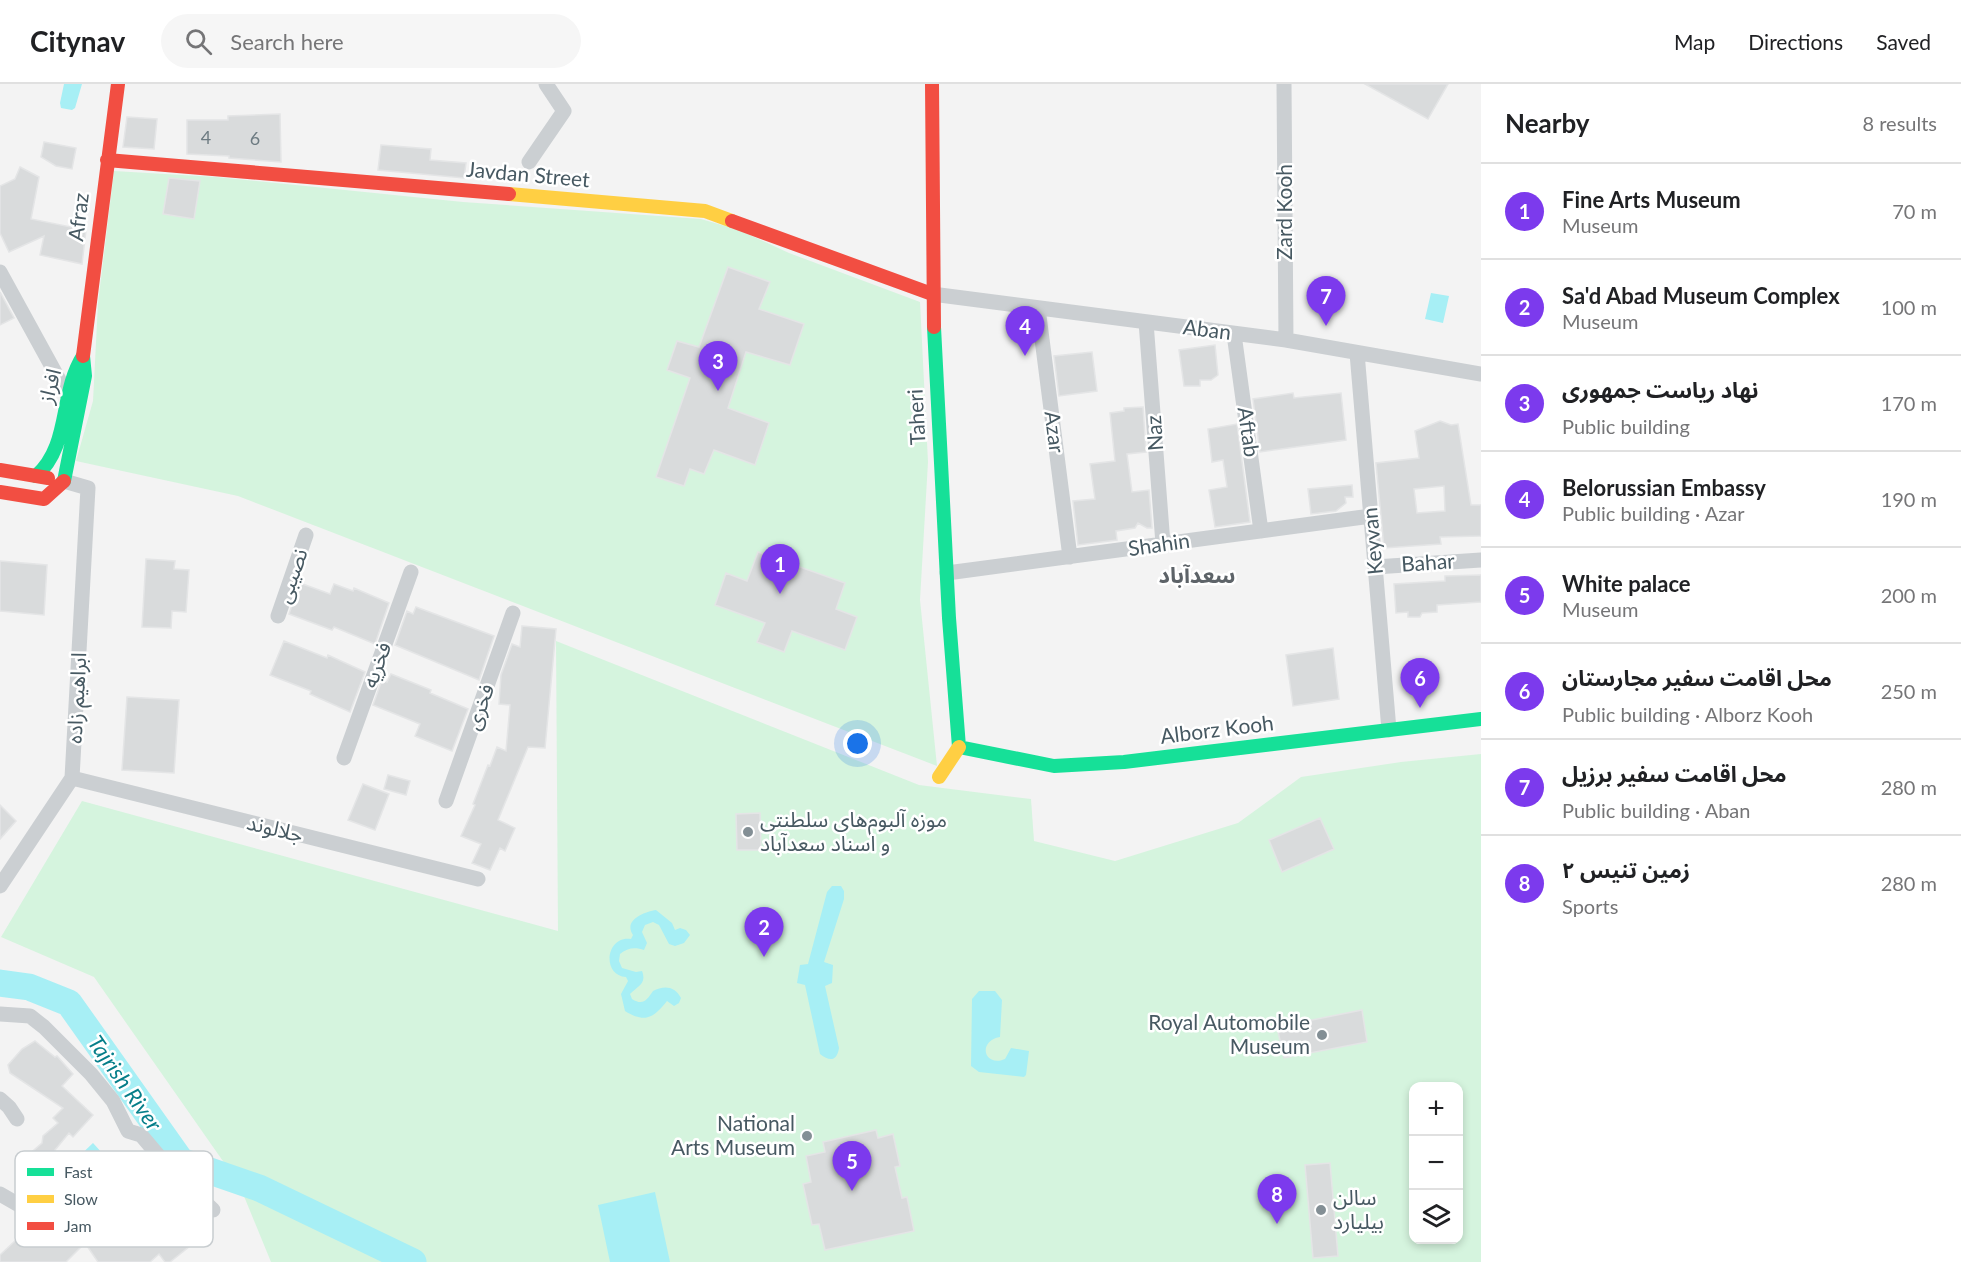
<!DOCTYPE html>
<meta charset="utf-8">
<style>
:root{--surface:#fff;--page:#f6f6f6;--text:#202124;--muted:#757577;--line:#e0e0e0;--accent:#7c3aed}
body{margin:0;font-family:Lato,"Noto Sans Arabic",sans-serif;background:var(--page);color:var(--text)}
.controls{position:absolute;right:18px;bottom:18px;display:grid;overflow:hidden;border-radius:12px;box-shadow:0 3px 9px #0003}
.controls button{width:54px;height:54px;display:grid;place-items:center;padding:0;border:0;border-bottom:2px solid var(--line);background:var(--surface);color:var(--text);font:30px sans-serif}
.you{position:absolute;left:858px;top:660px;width:21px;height:21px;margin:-15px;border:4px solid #fff;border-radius:50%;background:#1a73e8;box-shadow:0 0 0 9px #1a73e833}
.badge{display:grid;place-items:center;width:39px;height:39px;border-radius:50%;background:var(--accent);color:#fff;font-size:20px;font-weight:700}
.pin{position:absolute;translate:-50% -50px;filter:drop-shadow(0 2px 3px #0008)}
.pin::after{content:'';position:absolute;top:32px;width:21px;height:18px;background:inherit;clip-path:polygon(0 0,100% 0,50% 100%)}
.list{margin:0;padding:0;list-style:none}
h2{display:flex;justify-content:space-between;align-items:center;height:78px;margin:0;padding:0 24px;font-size:26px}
h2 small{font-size:20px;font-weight:400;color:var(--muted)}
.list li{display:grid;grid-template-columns:39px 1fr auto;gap:18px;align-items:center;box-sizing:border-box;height:96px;padding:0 24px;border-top:2px solid var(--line)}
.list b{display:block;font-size:22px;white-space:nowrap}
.list p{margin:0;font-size:20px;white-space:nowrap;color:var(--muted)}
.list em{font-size:20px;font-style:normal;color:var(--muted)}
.icon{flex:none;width:33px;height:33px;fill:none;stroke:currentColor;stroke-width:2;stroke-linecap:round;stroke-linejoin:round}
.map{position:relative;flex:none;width:1481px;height:1178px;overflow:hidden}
header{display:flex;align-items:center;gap:36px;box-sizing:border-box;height:84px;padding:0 30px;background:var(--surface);border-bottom:2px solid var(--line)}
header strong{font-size:28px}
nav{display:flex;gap:33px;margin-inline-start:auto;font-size:21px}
.search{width:420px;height:54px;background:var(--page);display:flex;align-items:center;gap:15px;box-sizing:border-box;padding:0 21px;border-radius:33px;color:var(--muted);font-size:22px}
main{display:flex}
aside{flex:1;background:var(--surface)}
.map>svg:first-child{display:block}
.green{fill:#d5f4de;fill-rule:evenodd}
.water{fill:#a7eff5}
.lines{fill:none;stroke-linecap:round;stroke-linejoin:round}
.river{stroke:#a7eff5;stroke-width:27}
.building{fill:#d9dbdc;stroke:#e4e5e6;stroke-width:1.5;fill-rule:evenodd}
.street{stroke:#cbcfd2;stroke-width:15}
.fast{stroke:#16e098;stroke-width:14}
.slow{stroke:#ffcf43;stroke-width:14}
.jam{stroke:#f24e42;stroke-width:14}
.poi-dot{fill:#838f95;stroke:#fff;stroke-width:2}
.labels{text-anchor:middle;stroke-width:5;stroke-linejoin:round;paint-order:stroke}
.number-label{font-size:18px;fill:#6d7b82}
.street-label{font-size:21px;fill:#475962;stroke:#fff}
.poi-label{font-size:21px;fill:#475962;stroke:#fff;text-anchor:start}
.neighbourhood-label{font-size:22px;font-weight:bold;fill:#5d6368;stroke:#fff}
.water-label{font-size:22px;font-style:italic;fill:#057e89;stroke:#fff}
.key{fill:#fff;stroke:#c8cdd0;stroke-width:1.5}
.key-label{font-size:16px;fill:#475962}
</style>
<header>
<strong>Citynav</strong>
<div class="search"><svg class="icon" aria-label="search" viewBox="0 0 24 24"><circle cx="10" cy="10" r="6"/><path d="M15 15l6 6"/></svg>Search here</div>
<nav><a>Map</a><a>Directions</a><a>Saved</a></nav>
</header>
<main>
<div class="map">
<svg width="1481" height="1178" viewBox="0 0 1481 1178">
<rect width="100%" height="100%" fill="#f3f3f3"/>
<path class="green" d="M 114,87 L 216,93 L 463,118 L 701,135 L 739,146 L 789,169 L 920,218 L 928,378 L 920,516 L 937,682 L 238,412 L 76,377 L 93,317 L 98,219 Z
M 556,557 L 919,701 L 1031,715 L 1034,757 L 1115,777 L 1238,739 L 1301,693 L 1401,678 L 1481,670 L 1481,1178 L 271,1178 L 239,1100 L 94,893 L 1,853 L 82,717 L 558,847 ZM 1414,1002 L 1458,1002 L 1458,1156 L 1414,1156 Z"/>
<path class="water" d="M 64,0 L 82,0 L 75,24 L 72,26 L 61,24 L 60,19 Z
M 1431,209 L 1449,212 L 1443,239 L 1425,235 Z
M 832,802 L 841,802 L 844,807 L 844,815 L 824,878 L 833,881 L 832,899 L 825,902 L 839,964 C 837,977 830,978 820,970 L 805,901 L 797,899 L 800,881 L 808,880 L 827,808 Z
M 656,826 L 672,839 L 675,846 L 680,844 L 686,846 L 690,851 L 684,859 L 675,862 L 669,860 L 659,841 L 653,838 L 645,841 L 642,848 L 647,859 L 644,866 C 635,863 627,864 620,870 L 619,877 L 622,884 L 636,888 L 642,887 C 647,900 638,902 630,910 L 632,915 C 643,922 647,916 653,907 C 664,901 675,902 681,914 L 679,919 L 674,922 L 667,917 C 654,933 646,940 625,927 L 621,910 L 628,897 L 626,893 C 601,891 606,851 631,855 L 633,851 C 623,836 644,828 656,826 Z
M 979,907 L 995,907 L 1002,916 L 1000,953 C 977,957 984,984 1005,975 L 1011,964 L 1029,967 L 1026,991 L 1024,993 L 979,988 L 971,982 L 972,915 Z
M 93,1059 L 103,1070 L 83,1089 L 73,1078 Z
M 655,1108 L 670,1178 L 610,1178 L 598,1121 Z"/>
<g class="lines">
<path class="river" d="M 0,899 L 29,903 L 69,919 L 181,1077 L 259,1104 L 413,1178"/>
</g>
<path class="building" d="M 1365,0 L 1448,0 L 1428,35 Z
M 280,30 L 281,78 L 229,74 L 229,72 L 187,70 L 187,36 L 228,36 L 228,32 Z
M 127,33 L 157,35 L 154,65 L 123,63 Z
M 44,58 L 76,64 L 72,85 L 56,82 L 41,73 Z
M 381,61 L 431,65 L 430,76 L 466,79 L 464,94 L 378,86 Z
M 20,83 L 39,93 L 31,135 L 86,146 L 82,180 L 40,171 L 44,152 L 9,168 L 0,149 L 0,102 L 15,95 Z
M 169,94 L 200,97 L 194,135 L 163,130 Z
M 728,183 L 770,198 L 759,225 L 804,240 L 790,281 L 746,268 L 728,324 L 769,339 L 755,381 L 714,366 L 704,390 L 690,385 L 684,402 L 656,393 L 690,294 L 667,286 L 677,257 L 699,263 Z
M 0,208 L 14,234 L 0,241 Z
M 1215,261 L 1218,291 L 1211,296 L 1200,296 L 1200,302 L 1184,302 L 1179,266 Z
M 1092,268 L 1097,307 L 1059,312 L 1054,272 Z
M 1293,309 L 1294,314 L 1341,309 L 1346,356 L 1260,368 L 1253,315 Z
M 1143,323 L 1146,368 L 1127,370 L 1132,408 L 1149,406 L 1152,444 L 1147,444 L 1138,439 L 1135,444 L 1116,447 L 1117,456 L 1078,461 L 1073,417 L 1095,415 L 1090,380 L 1115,377 L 1110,329 L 1124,327 L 1124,324 Z
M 1440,337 L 1451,341 L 1458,340 L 1471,421 L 1481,421 L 1481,452 L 1440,453 L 1441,460 L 1384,464 L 1376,379 L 1419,374 L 1415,347 ZM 1444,402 L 1445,427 L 1417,429 L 1414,405 Z
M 1237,340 L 1250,438 L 1215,443 L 1209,406 L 1227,403 L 1223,376 L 1212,378 L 1208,345 Z
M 1352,401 L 1353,413 L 1345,413 L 1346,419 L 1336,427 L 1311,430 L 1308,405 Z
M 758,468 L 845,499 L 836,525 L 857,533 L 845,566 L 792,547 L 784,568 L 757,558 L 765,539 L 715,521 L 726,489 L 747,497 Z
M 146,475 L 175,477 L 174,485 L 189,486 L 186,528 L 172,527 L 171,544 L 142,543 Z
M 0,477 L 47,481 L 44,531 L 0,527 Z
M 1481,491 L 1481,518 L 1437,521 L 1437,528 L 1422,529 L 1420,533 L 1408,533 L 1408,528 L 1396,529 L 1394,500 L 1445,497 L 1445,492 Z
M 300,499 L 330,510 L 334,500 L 353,507 L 354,504 L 389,519 L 375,560 L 334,543 L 332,546 L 289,530 Z
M 416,523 L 494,552 L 479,596 L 395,561 L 407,527 L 413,530 Z
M 522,542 L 556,545 L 545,664 L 528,663 L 498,736 L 515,744 L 505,767 L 500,764 L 490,786 L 472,779 L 481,760 L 461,752 L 475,721 L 473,720 L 488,681 L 490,682 L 497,663 L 506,667 L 510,621 L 499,620 L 501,591 L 512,560 L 520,563 Z
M 284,557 L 327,574 L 328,571 L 365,588 L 350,628 L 310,610 L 311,607 L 270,591 Z
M 1333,564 L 1339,615 L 1293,622 L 1286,571 Z
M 391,590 L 431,606 L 430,609 L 468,625 L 452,667 L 415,652 L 420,640 L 373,621 L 382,596 L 387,598 Z
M 127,613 L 179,616 L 174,689 L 122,686 Z
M 388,691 L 410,697 L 406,711 L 384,705 Z
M 363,700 L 389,710 L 375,746 L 348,736 Z
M 0,721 L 16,737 L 0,755 Z
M 760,729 L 761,766 L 737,766 L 736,730 Z
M 1320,734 L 1334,765 L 1282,788 L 1269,756 Z
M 1362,926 L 1367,958 L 1284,974 L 1277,943 Z
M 35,957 L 55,973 L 57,972 L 73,990 L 62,1002 L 93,1031 L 73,1053 L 69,1049 L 55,1066 L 59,1076 L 38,1098 L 20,1078 L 42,1059 L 43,1052 L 58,1039 L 53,1034 L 63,1024 L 10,989 L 8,981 L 22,965 Z
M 876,1046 L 878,1054 L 893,1050 L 900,1082 L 895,1083 L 902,1114 L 907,1113 L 914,1147 L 825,1166 L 819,1140 L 812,1141 L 803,1100 L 811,1098 L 806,1072 L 825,1068 L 823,1058 Z
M 1330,1079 L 1338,1172 L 1313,1174 L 1305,1081 Z
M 145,1090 L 165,1115 L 169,1114 L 178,1127 L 183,1125 L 192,1136 L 180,1147 L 190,1162 L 170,1178 L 165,1178 L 159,1170 L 150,1178 L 98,1178 L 85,1159 L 66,1178 L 0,1178 L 0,1171 L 51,1123 L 75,1148 L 134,1093 L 138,1096 Z"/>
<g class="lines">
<path class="street" d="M 1284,0 L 1286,256
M 529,78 L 564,27 L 546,0
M 0,188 L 68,312
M 932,210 L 1286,256 L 1481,290
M 1038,224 L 1070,473
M 1146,238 L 1163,460
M 1234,250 L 1261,447
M 1357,269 L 1389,646
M 1375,483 L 1481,476
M 947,489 L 1371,432
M 278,532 L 306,451
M 344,674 L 411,488
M 72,694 L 478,795
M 446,717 L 513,529
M 0,802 L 72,694 L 88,404 L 64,397
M 0,930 L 30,932 L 44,943 L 91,990 L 113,1017 L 128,1047 L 141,1051 L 168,1083 L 213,1126
M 0,1015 L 9,1023 L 17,1035
M 0,1110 L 19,1121 L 37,1120"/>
<path class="fast" d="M 934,243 L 949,534 L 959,663
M 36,392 C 71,361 59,310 83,272 L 85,292 L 64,397
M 959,663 L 1054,682 L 1124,678 L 1481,635"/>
<path class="slow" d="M 509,110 L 705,127 L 732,137
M 939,693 L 959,663"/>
<path class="jam" d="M 932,0 L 934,243
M 107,76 L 509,110
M 732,137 L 932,210
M 83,272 L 118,0
M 0,386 L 48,394
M 0,408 L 44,415 L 64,397"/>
</g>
<g class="poi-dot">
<circle cx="748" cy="748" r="6"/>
<circle cx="1322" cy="951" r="6"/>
<circle cx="807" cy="1052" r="6"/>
<circle cx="1321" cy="1126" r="6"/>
</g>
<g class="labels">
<g class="number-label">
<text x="206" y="60">4</text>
<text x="255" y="61">6</text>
</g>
<g class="street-label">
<text transform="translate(528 91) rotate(5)" y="7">Javdan Street</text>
<text transform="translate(1285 128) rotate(-90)" y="7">Zard Kooh</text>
<text transform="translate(79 133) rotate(-83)" y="7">Afraz</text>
<text transform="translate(1207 246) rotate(7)" y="7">Aban</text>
<text transform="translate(50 302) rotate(-75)" y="7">افراز</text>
<text transform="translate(917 333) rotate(-93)" y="7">Taheri</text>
<text transform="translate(1054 348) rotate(83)" y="7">Azar</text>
<text transform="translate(1248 348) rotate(82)" y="7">Aftab</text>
<text transform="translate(1155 349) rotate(-94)" y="7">Naz</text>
<text transform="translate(1373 457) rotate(-95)" y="7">Keyvan</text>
<text transform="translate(1159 461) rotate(-8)" y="7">Shahin</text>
<text transform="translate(1428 479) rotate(-4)" y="7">Bahar</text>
<text transform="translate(292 492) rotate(-71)" y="7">نصیبی</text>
<text transform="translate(377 581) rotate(-70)" y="7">فخریه</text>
<text transform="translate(77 614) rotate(-87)" y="7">ابراهیم زاده</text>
<text transform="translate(480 623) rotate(-70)" y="7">فخری</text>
<text transform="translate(1217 646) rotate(-7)" y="7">Alborz Kooh</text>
<text transform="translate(275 745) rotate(14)" y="7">جلالوند</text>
</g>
<g class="poi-label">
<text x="760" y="743">موزه آلبوم‌های سلطنتی<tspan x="760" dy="24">و اسناد سعدآباد</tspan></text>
<text x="1310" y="946" text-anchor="end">Royal Automobile<tspan x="1310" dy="24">Museum</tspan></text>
<text x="795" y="1047" text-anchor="end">National<tspan x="795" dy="24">Arts Museum</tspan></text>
<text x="1333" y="1121">سالن<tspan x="1333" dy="24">بیلیارد</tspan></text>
</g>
<g class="neighbourhood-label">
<text x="1197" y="499">سعدآباد</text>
</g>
<g class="water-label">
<text transform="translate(125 999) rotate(55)" y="8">Tajrish River</text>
</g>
</g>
<rect x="15" y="1067" width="198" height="96" rx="9" class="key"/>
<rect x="27" y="1084" width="27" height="8" fill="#16e098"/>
<rect x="27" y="1111" width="27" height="8" fill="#ffcf43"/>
<rect x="27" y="1138" width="27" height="8" fill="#f24e42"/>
<g class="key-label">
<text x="64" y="1094">Fast</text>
<text x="64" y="1121">Slow</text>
<text x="64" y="1148">Jam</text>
</g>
</svg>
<div class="controls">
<button>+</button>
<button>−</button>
<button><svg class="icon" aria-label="layers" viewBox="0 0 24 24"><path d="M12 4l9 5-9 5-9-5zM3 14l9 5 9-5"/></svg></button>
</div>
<div class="you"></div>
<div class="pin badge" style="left:780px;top:510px">1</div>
<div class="pin badge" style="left:764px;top:873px">2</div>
<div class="pin badge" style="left:718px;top:307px">3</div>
<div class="pin badge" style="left:1025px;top:272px">4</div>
<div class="pin badge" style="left:852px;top:1107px">5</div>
<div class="pin badge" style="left:1420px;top:624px">6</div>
<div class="pin badge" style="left:1326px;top:242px">7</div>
<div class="pin badge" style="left:1277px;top:1140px">8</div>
</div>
<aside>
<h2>Nearby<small>8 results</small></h2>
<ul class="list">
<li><span class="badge">1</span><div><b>Fine Arts Museum</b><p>Museum</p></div><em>70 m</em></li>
<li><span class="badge">2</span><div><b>Sa'd Abad Museum Complex</b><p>Museum</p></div><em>100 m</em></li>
<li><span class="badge">3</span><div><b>نهاد ریاست جمهوری</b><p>Public building</p></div><em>170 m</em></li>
<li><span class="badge">4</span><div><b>Belorussian Embassy</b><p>Public building · Azar</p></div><em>190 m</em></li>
<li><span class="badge">5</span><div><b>White palace</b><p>Museum</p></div><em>200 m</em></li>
<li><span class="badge">6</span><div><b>محل اقامت سفیر مجارستان</b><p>Public building · Alborz Kooh</p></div><em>250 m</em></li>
<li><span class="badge">7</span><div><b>محل اقامت سفیر برزیل</b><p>Public building · Aban</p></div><em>280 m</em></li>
<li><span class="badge">8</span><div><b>زمین تنیس ۲</b><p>Sports</p></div><em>280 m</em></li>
</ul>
</aside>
</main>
